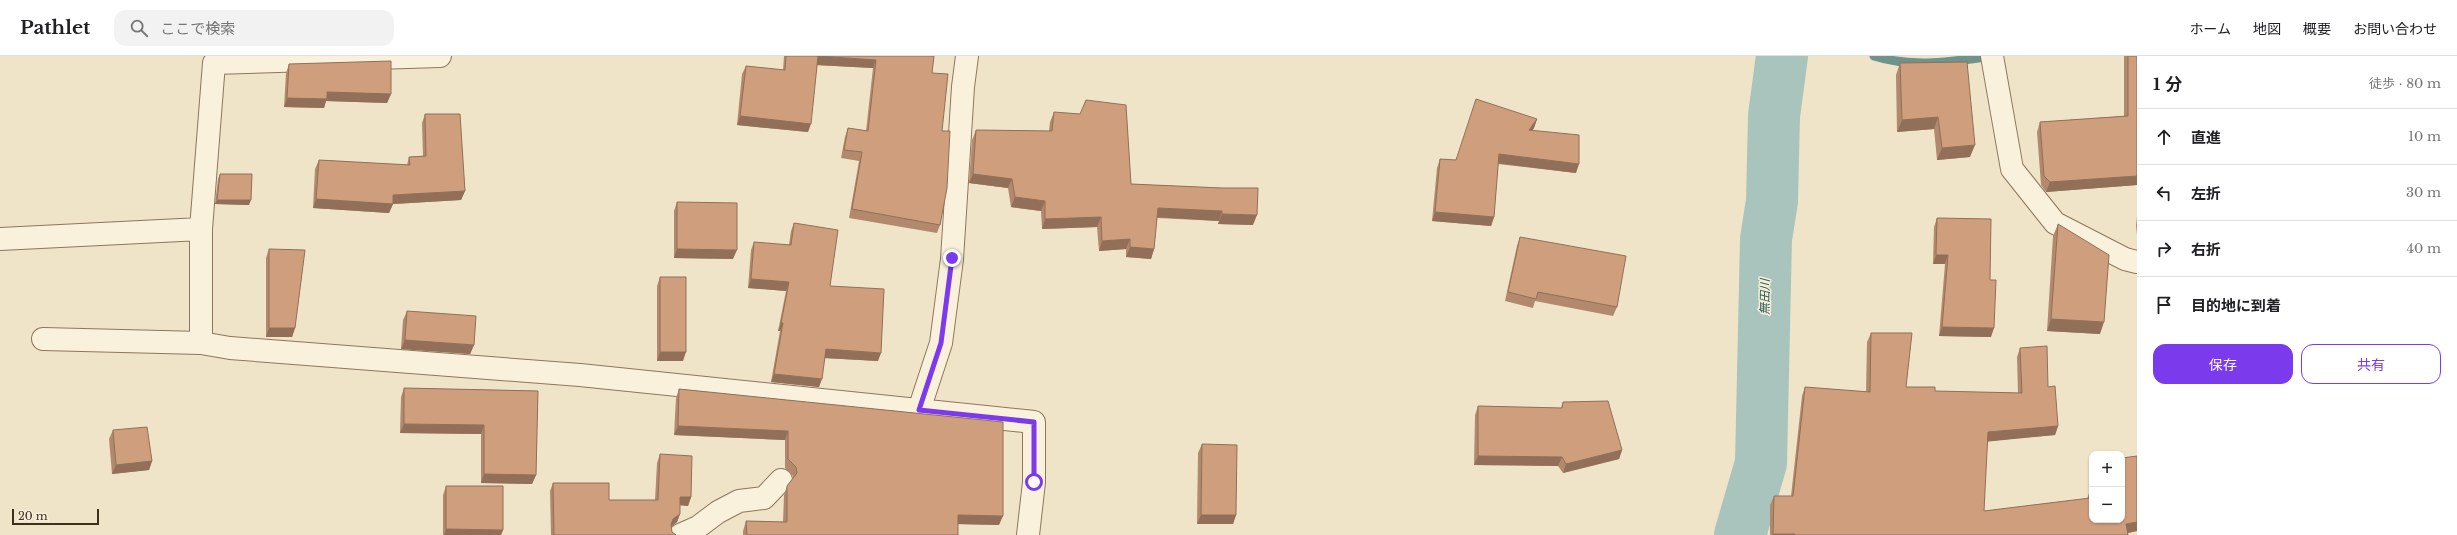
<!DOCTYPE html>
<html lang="ja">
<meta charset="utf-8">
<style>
:root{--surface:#fff;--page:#f2f2f2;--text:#202124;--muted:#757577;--line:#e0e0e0;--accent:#7c3aed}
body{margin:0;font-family:"Libre Baskerville","Noto Sans JP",serif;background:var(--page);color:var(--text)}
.controls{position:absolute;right:12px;bottom:12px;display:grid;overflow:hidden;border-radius:8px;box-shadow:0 1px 3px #0004}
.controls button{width:36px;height:36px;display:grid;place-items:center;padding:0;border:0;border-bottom:1px solid var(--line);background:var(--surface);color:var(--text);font:20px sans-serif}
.scale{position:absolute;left:12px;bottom:10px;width:87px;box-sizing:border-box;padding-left:4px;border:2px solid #3d2e20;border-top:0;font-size:11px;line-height:14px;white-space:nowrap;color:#3d2e20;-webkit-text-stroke:3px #f7eed8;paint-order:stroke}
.stop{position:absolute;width:12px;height:12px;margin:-9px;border:3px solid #7c3aed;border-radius:50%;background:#fff}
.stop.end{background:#7c3aed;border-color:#fff;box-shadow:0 1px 4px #0008}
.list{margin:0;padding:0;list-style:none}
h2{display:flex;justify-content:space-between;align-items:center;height:52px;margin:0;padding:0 16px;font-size:17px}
h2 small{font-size:13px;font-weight:400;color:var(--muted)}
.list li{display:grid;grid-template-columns:26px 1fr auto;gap:12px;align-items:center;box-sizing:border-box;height:56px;padding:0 16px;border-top:1px solid var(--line)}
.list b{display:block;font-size:15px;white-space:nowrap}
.list em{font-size:13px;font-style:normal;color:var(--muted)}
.actions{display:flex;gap:8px;padding:12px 16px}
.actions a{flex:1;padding:9px 0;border:1px solid var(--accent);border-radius:12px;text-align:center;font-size:14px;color:var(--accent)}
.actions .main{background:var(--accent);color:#fff}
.icon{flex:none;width:22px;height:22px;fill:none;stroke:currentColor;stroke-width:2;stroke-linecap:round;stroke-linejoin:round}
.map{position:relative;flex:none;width:2137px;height:479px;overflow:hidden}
header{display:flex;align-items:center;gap:24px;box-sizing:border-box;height:56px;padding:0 20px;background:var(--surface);border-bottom:1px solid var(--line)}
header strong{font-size:19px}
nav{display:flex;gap:22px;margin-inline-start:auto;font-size:14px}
.search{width:280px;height:36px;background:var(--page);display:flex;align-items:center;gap:10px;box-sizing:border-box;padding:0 14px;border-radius:12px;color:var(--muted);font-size:15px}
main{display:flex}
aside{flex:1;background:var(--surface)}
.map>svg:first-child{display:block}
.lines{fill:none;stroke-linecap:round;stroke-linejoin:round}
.stream{stroke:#6f938a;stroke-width:9}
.river{stroke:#a9c4bc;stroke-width:52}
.minor-casing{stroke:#8d765c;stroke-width:24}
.minor{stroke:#faf1dc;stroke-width:22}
.wall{fill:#b2896c}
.shaded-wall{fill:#916f58}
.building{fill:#cf9f7d;stroke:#916f58}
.route{stroke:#7c3aed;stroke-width:5}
.labels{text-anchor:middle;stroke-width:3;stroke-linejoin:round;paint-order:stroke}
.water-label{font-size:12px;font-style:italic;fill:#2f5d5a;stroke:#f7eed8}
</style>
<header>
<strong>Pathlet</strong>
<div class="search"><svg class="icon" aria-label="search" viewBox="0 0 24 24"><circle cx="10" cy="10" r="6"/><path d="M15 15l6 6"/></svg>ここで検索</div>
<nav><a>ホーム</a><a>地図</a><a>概要</a><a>お問い合わせ</a></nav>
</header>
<main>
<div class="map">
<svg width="2137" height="479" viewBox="0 0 2137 479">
<rect width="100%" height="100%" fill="#f0e4c8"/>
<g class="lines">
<path class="stream" d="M 1874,0 C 1911,12 1953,6 1991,0"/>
<path class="river" d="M 1740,479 L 1761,407 L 1766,183 L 1772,145 L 1774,60 L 1782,0"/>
<defs>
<path id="minor" d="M 440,0 L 214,7 L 201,173 L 201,287 L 230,292 L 580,319 L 1034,366 L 1034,426 L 1028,479
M 1992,0 L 2012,113 L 2055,167 L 2125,203 L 2137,206
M 0,183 L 201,173
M 43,283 L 201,287
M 919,354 L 941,287 L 952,203 L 963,31 L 967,0
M 680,479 L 698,471 L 718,456 L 739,445 L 764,442 L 781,424"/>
</defs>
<use href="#minor" class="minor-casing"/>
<use href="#minor" class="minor"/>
</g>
<path class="wall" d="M 784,0 L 934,0 L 932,17 L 942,75 L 940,169 L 937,177 L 849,162 L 859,105 L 841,102 L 845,81 L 848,72 L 866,75 L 873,12 L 817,9 L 808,76 L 737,69 L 742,18 L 746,10 L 783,14 Z
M 2124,0 L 2137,0 L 2137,129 L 2046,136 L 2041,129 L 2037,76 L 2040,66 L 2124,60 Z
M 1900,7 L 1970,101 L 1937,104 L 1934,73 L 1897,76 L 1896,19 Z
M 289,8 L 391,38 L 387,47 L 326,45 L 324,52 L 284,51 L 286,17 Z
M 1054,56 L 1131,128 L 1222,132 L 1253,169 L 1218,168 L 1219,165 L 1157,162 L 1154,193 L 1151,203 L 1126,201 L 1126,193 L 1099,195 L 1097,171 L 1042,173 L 1041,155 L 1011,151 L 1008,132 L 969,127 L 972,84 L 976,74 L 1049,75 L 1050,66 Z
M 425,58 L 465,135 L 461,144 L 393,148 L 389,157 L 313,152 L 315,113 L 319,104 L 407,109 L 409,101 L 423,100 L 422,67 Z
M 1537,63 L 1534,72 L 1532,75 L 1576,117 L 1498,108 L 1494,161 L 1491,170 L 1432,165 L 1437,112 L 1440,103 L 1455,104 Z
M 220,118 L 249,149 L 215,148 L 218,123 Z
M 677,146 L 733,203 L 674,202 L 674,155 Z
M 2137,160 L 2137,179 L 2136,170 Z
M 1937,162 L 1990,224 L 1991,281 L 1939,280 L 1945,208 L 1933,208 L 1934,171 Z
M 794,167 L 830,230 L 878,305 L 825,302 L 819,331 L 771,326 L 780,275 L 778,275 L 786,235 L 748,232 L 751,194 L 754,186 L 789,189 L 791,175 Z
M 2058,168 L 2100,278 L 2047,275 L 2053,180 Z
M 1520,181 L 1617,251 L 1613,260 L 1535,245 L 1533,252 L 1505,245 L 1517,190 Z
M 269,193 L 295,272 L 292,281 L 266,281 L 266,202 Z
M 660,221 L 683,305 L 657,305 L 657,230 Z
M 407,255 L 474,289 L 470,298 L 401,293 L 403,264 Z
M 1871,277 L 1906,331 L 1935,335 L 2018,337 L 2017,301 L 2020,292 L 2048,331 L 2058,370 L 2055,379 L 1987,385 L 1984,455 L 2087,443 L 2089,438 L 2137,475 L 2128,477 L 2128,479 L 1770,479 L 1770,449 L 1774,440 L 1791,440 L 1802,340 L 1805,331 L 1866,336 L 1867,286 Z
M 404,332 L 538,335 L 536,419 L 532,428 L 481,427 L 481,378 L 400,377 L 401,341 Z
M 679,333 L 1003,366 L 999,469 L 958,468 L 958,479 L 743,479 L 743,475 L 746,465 L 783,466 L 784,439 L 787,430 L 793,422 L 793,420 L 785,412 L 785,384 L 674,379 L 676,342 Z
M 1563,346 L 1622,394 L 1619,403 L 1563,417 L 1558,410 L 1474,409 L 1475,359 L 1478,350 L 1561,352 Z
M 113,374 L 152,405 L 149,414 L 112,418 L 109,383 Z
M 1202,388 L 1236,459 L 1233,468 L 1197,468 L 1198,397 Z
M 660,398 L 691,441 L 688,450 L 680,449 L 680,458 L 677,466 L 671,471 L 672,476 L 676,479 L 551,479 L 550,435 L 553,427 L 609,444 L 655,444 L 657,407 Z
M 446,430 L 503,474 L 501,479 L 443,479 L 443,439 Z"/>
<path class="shaded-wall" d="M 818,0 L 876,4 L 873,12 L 815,9 Z
M 327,36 L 391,38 L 387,47 L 326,45 L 324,52 L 284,51 L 287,42 Z
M 740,60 L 811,68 L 808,76 L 737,69 Z
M 1938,61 L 1934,73 L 1897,76 L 1902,64 Z
M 1537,63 L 1534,72 L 1526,83 L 1529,74 Z
M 1975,89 L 1970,101 L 1937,104 L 1942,92 Z
M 1499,98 L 1579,108 L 1576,117 L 1496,107 Z
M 973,118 L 1012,123 L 1008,132 L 969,127 Z
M 2137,120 L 2137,129 L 2046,136 L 2050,126 Z
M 465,135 L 461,144 L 393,148 L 389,157 L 313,152 L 316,143 Z
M 1015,141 L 1045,145 L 1041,155 L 1011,151 Z
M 217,144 L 251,144 L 249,149 L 215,148 Z
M 1158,152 L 1222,155 L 1219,165 L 1154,161 Z
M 1435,156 L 1494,161 L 1491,170 L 1432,165 Z
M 1222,158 L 1257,159 L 1253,169 L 1218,168 Z
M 1101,161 L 1097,171 L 1042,173 L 1045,163 Z
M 1130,183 L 1126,193 L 1099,195 L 1102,185 Z
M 1130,191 L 1154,193 L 1151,203 L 1126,201 Z
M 677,193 L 737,194 L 733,203 L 674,202 Z
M 1936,199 L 1948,199 L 1945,208 L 1933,208 Z
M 751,223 L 789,226 L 786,235 L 748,232 Z
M 2051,263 L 2104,266 L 2100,278 L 2047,275 Z
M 781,267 L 783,267 L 780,275 L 778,275 Z
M 1942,271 L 1994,272 L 1991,281 L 1939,280 Z
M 269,272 L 295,272 L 292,281 L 266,281 Z
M 405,284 L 474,289 L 470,298 L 401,293 Z
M 826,293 L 881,297 L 878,305 L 823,302 Z
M 660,296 L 686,296 L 683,305 L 657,305 Z
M 774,318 L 822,323 L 819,331 L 771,326 Z
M 404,368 L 484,369 L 481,378 L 400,377 Z
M 678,370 L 788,375 L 785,384 L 674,379 Z
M 2058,370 L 2055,379 L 1984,386 L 1988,376 Z
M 1622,394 L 1619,403 L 1563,417 L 1566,408 Z
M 1478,400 L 1562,401 L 1558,410 L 1474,409 Z
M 152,405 L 149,414 L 112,418 L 116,409 Z
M 484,418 L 536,419 L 532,428 L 481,427 Z
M 680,441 L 691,441 L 688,450 L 677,449 Z
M 680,458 L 677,466 L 670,471 L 668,477 L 673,463 Z
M 958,459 L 1003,460 L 999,469 L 955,468 Z
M 1201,459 L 1236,459 L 1233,468 L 1197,468 Z
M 2137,466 L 2137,475 L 2123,478 L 2126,468 Z
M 446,473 L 503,474 L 501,479 L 444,479 Z
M 1773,478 L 1795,478 L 1795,479 L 1772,479 Z"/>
<path class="building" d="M 786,0 L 934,0 L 932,17 L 948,18 L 942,75 L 950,75 L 947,132 L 940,169 L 852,153 L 862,96 L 844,94 L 848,72 L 868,75 L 876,4 L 818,0 L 811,68 L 740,60 L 746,10 L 785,14 Z
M 2128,0 L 2137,0 L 2137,120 L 2050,126 L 2044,120 L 2040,66 L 2128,60 Z
M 391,5 L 391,38 L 327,36 L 327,43 L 287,42 L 289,8 Z
M 1967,6 L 1975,89 L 1942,92 L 1938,61 L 1902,64 L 1900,7 Z
M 1476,43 L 1537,63 L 1529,74 L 1579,79 L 1579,108 L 1499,98 L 1494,161 L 1435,156 L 1440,103 L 1456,104 Z
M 1086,44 L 1126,49 L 1131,128 L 1222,132 L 1258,132 L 1257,159 L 1222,158 L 1222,155 L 1158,152 L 1154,193 L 1130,191 L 1130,183 L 1102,185 L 1101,161 L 1045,163 L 1045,145 L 1015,141 L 1012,123 L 973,118 L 976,74 L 1052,75 L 1054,56 L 1080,58 Z
M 425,58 L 460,58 L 465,135 L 393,139 L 393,148 L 316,143 L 319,104 L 410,109 L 409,101 L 426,100 Z
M 220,118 L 252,118 L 251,144 L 217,144 Z
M 677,146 L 737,147 L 737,194 L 677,193 Z
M 1937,162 L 1991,163 L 1990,224 L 1996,224 L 1994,272 L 1942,271 L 1948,199 L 1936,199 Z
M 794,167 L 838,174 L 830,230 L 884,233 L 881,297 L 826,293 L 822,323 L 774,318 L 783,267 L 781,267 L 789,226 L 751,223 L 754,186 L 791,189 Z
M 2058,168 L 2109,199 L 2104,266 L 2051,263 Z
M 1520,181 L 1626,200 L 1617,251 L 1538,236 L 1536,243 L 1508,236 Z
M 269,193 L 305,194 L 295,272 L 269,272 Z
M 660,221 L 686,221 L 686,296 L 660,296 Z
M 407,255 L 476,260 L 474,289 L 405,284 Z
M 1871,277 L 1912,277 L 1906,331 L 1935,331 L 1935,335 L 2022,337 L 2020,292 L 2047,290 L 2048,331 L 2055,330 L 2058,370 L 1988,376 L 1984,455 L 2090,442 L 2089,438 L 2092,438 L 2092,464 L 2122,464 L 2122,402 L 2137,400 L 2137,466 L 2126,468 L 2128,479 L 1795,479 L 1795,478 L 1773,478 L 1774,440 L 1793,440 L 1805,331 L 1870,336 Z
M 404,332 L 538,335 L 536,419 L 484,418 L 484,369 L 404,368 Z
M 679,333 L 1003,366 L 1003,460 L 958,459 L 958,479 L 747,479 L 746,465 L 787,466 L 787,430 L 797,417 L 796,411 L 788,403 L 788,375 L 678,370 Z
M 1608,345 L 1622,394 L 1566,408 L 1562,401 L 1478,400 L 1478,350 L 1562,352 L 1563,346 Z
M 147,371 L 152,405 L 116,409 L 113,374 Z
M 1202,388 L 1237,389 L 1236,459 L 1201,459 Z
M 660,398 L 692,400 L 691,441 L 680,441 L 680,458 L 673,463 L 671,469 L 672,476 L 676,479 L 554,479 L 553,427 L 609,427 L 609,444 L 658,444 Z
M 446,430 L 503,430 L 503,474 L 446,473 Z"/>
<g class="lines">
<path class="route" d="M 952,202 L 941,287 L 919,354 L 1034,366 L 1034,426"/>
</g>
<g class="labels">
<g class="water-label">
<text transform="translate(1765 241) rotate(-89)" y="4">無田川</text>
</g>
</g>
</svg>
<div class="controls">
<button>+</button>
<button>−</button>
</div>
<div class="scale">20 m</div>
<div class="stop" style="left:1034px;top:426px"></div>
<div class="stop end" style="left:952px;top:202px"></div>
</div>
<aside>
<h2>1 分<small>徒歩 · 80 m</small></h2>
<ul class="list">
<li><svg class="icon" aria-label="ahead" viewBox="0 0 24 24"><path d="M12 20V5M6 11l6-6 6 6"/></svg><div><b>直進</b></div><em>10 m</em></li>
<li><svg class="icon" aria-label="left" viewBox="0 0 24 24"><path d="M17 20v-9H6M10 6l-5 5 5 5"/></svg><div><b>左折</b></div><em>30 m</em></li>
<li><svg class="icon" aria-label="right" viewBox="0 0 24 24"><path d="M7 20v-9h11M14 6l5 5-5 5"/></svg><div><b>右折</b></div><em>40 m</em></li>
<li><svg class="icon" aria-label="arrive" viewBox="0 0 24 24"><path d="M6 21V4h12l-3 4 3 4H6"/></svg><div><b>目的地に到着</b></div></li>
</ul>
<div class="actions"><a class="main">保存</a><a>共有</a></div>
</aside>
</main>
